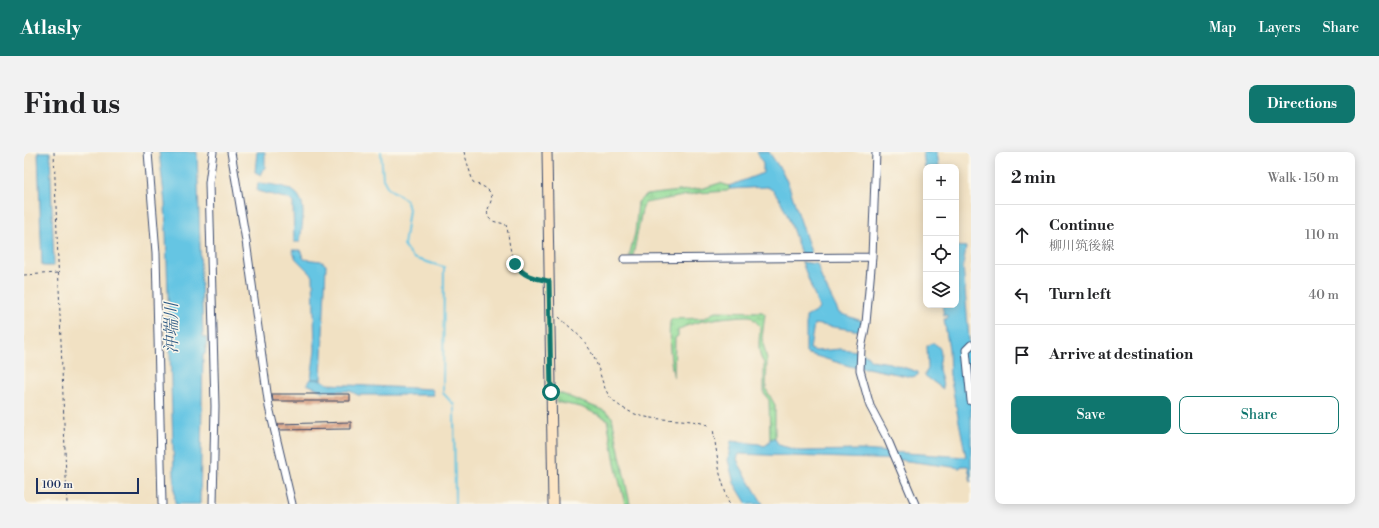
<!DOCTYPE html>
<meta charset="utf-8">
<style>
:root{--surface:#fff;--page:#f2f2f2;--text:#202124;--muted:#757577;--line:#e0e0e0;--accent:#0f766e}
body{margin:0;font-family:"Libre Bodoni","Noto Serif JP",serif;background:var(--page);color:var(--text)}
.controls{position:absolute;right:12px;top:12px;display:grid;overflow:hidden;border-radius:8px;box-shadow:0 2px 10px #0003}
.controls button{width:36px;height:36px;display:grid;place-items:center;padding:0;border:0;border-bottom:1px solid var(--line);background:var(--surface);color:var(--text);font:20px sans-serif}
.scale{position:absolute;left:12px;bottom:10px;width:103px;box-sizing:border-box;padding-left:4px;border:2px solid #1b2f5e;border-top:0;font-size:11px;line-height:14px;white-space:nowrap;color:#1b2f5e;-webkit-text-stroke:3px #fbf7ec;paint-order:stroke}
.stop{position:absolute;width:12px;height:12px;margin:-9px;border:3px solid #0f766e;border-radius:50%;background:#fff}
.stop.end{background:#0f766e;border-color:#fff;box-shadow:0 1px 4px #0008}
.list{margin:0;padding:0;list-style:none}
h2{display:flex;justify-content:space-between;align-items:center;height:52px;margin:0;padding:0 16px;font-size:17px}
h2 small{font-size:13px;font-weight:400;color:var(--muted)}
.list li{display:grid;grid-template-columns:26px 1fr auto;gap:12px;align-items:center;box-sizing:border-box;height:60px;padding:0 16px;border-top:1px solid var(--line)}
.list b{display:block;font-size:15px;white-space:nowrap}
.list p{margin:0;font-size:13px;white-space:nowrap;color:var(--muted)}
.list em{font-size:13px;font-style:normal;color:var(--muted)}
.actions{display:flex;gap:8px;padding:12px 16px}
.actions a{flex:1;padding:9px 0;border:1px solid var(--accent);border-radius:8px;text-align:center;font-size:14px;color:var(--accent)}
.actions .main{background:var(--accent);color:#fff}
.icon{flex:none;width:22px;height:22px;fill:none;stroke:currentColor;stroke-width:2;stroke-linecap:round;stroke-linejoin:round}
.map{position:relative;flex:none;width:947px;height:352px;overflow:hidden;border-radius:8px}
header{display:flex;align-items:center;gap:24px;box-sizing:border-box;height:56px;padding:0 20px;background:var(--accent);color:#fff}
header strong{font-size:19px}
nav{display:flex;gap:22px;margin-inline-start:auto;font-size:14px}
.intro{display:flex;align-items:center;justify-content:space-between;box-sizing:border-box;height:96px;padding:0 24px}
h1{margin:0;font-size:28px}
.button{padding:10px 18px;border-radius:8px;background:var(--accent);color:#fff;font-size:14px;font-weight:700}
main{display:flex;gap:24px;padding:0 24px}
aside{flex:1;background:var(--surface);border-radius:8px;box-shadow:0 2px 10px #0003}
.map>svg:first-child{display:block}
.wetland{fill:url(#wetland-marsh);stroke:#57867a}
.water{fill:#65c5e3;stroke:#407aa0}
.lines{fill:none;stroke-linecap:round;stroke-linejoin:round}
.stream{stroke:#65c5e3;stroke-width:2}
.building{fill:url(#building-hatch)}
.minor-casing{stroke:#3b4a6d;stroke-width:9}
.secondary-casing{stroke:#3b4a6d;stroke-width:11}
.path{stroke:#3b4a6d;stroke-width:1;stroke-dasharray:3 3;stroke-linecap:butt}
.minor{stroke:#fff;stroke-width:7}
.secondary{stroke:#fce5c4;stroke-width:9}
.route{stroke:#0f766e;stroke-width:5}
.labels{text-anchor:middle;stroke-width:3;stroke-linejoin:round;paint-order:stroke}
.water-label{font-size:17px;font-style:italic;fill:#315c86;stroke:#fbf7ec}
</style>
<header>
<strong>Atlasly</strong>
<nav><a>Map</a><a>Layers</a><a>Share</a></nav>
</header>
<div class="intro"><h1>Find us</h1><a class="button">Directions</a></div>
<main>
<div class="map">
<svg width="947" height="352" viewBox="0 0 947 352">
<defs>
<pattern id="wetland-marsh" width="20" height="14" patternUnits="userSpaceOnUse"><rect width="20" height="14" fill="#93dc97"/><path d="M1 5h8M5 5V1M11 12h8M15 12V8" fill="none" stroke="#7ebd85"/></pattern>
<pattern id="building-hatch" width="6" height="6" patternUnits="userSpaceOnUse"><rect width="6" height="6" fill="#d89776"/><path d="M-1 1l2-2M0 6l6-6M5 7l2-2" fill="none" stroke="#ae7c64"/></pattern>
</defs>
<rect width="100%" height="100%" fill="#fbf7ec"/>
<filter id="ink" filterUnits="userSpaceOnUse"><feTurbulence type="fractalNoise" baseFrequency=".025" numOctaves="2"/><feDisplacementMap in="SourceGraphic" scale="8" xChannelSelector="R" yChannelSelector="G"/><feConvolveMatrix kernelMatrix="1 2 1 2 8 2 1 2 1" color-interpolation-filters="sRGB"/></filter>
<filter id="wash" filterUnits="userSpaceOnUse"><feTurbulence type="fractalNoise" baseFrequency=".012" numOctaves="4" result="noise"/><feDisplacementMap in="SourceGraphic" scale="16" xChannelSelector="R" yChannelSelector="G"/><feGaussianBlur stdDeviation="0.9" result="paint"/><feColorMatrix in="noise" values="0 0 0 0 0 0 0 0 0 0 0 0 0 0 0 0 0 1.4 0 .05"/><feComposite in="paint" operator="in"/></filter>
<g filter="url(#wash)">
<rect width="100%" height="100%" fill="#f1e1c3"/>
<path class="wetland" d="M 696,31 L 705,34 L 706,37 L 703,39 L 675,41 L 621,51 L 618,58 L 609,104 L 605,104 L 611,81 L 614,50 L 622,43 L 680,36 Z
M 692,159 L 738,160 L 741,162 L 738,186 L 743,208 L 742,237 L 751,253 L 751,287 L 746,287 L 745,248 L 740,242 L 740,211 C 732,201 736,186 736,174 L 726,164 C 707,164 670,168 654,178 L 654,184 L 651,186 L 650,226 C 647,216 643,176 647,167 L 681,166 Z
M 533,240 L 581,259 L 588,265 L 606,352 L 601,352 L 592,316 L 583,267 L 557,255 L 532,250 Z"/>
<path class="water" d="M 14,0 L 26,0 L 30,114 L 18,114 Z
M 135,0 L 173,0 L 179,185 L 183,186 L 181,202 L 179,203 L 176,352 L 151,352 L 141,51 Z
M 233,0 L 241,0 L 241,15 L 237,23 L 231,20 Z
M 733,0 L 745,0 L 759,21 L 765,34 L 788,103 L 777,102 C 771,86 759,40 743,35 L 706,37 L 705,34 L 739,21 L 739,12 Z
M 899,0 L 913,0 L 915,15 L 902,15 L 902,24 Z
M 234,31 C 281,35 283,45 276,90 L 270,90 L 269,51 L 265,47 L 233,39 Z
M 932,94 L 942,95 L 939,114 L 947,211 L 947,330 L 944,314 L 937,314 L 936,316 L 876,308 L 715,302 L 713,307 L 716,314 L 739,352 L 723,352 L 710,331 L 704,308 L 707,289 L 735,292 L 740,294 L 744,292 L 746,287 L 751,287 L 755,293 L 776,299 L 837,298 L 942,305 L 926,224 L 925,197 L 920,167 L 923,167 L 923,163 L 920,163 L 918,153 L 932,153 Z
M 268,98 L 276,98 L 280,107 L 297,109 L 302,113 L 297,227 L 287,227 L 291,198 L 289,124 L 272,107 Z
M 778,110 L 793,112 L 798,127 L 815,161 L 838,169 L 836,179 L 790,172 L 786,197 L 792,199 L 817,197 L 833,199 L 843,203 L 847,208 L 866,211 L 894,220 L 894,223 L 888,225 L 843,216 L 832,216 L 782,201 L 782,165 L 793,159 L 795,156 Z
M 908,191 C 922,195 915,207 915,217 C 916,223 919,230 919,237 L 900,223 L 904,217 L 903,194 Z
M 286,227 L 298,228 L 304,232 L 408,237 L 410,243 L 334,243 L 326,239 L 298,239 L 283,232 Z"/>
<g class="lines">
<path class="stream" d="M 357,0 L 359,27 L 364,36 L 381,47 L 385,57 L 380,94 L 389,106 L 420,115 L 419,241 L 430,253 L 431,352"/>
</g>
<g id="blocks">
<path class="building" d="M 248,242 L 326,242 L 326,249 L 249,249 Z
M 327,270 L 327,277 L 321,277 L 255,278 L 254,272 Z"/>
</g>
</g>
<g filter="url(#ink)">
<use href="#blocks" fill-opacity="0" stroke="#3b4a6d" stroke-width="1"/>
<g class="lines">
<defs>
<path id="minor" d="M 124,0 L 132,101 L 138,352
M 189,0 L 185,31 L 191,254 L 189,352
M 207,0 L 222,89 L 245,255 L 268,352
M 852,0 L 848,105 L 842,171 L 837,197 L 836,218 L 846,254 L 863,286 L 891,352
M 600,107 L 848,105
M 947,193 L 942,198 L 947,249"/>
<path id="secondary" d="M 523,0 L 529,352"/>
</defs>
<use href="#minor" class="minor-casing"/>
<use href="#secondary" class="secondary-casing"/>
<path class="path" d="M 30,0 L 43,352
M 440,0 L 449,30 C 454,33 461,34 465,39 C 473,48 459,57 465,66 C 468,71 478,70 482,73 C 484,78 484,83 485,89 C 488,111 495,125 518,128
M 0,123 L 34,121
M 535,165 C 545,175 559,185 566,198 C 583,226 572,246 611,262 C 635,271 664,264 686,274 L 689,277 L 696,322 L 705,352"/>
<use href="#minor" class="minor"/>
<use href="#secondary" class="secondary"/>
</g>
</g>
<g class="lines" filter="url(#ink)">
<path class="route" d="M 491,112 C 500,125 510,126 525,129 L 527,240"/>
</g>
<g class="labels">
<g class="water-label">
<text transform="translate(147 176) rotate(-90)" y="6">沖端川</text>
</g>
</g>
</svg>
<div class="controls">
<button>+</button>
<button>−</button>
<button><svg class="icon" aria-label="locate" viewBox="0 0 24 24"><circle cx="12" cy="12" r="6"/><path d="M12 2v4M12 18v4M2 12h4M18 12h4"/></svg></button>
<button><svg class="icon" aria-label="layers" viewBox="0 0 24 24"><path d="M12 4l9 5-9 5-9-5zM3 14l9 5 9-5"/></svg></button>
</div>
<div class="scale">100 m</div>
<div class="stop" style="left:527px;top:240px"></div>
<div class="stop end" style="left:491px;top:112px"></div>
</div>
<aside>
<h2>2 min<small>Walk · 150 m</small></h2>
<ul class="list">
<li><svg class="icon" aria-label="ahead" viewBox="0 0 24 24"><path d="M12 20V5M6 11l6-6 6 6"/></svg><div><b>Continue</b><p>柳川筑後線</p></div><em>110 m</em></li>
<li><svg class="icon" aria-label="left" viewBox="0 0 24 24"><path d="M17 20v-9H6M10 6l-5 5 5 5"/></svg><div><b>Turn left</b></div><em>40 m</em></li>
<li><svg class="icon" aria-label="arrive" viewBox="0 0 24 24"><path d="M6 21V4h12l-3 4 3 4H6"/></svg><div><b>Arrive at destination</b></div></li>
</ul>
<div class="actions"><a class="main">Save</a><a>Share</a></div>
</aside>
</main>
